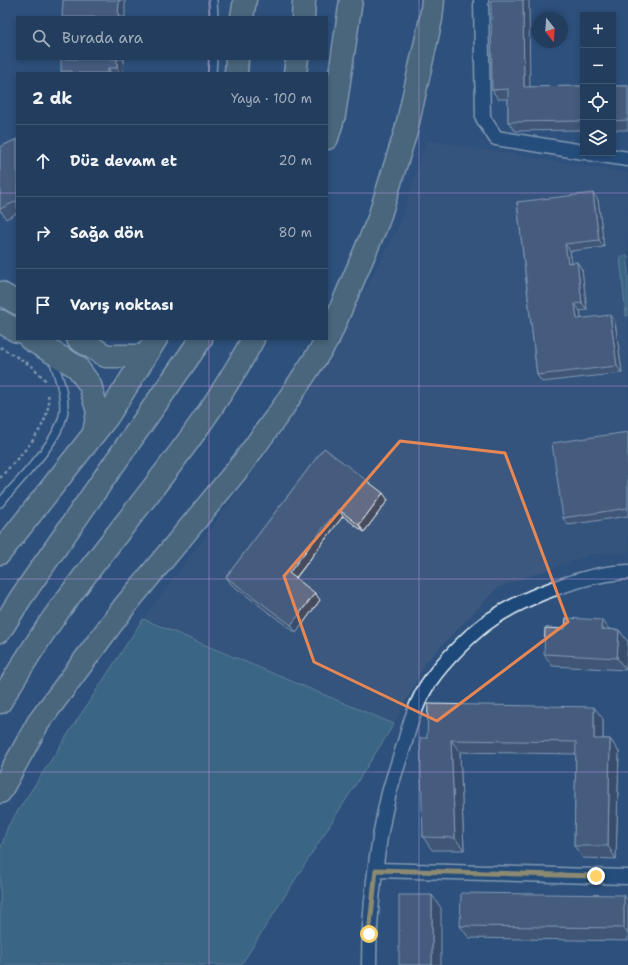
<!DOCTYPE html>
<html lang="tr">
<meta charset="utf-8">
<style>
:root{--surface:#223d5d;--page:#2e4866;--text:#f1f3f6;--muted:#a2aebc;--line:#3f5672}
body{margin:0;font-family:"Shantell Sans",sans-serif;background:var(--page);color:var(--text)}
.controls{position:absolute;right:12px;top:12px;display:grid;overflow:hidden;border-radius:0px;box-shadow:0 2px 6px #0003}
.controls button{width:36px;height:36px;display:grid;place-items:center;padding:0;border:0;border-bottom:1px solid var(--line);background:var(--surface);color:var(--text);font:20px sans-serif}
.compass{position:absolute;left:532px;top:12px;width:36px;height:36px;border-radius:50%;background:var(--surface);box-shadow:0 2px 6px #0003;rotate:163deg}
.stop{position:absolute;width:12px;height:12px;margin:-9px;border:3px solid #ffd166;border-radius:50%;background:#fff}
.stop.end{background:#ffd166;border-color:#fff;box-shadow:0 1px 4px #0008}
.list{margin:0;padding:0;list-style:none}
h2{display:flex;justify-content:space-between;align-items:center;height:52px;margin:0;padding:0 16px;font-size:17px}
h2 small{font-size:13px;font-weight:400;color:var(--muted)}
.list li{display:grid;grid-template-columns:26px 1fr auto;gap:12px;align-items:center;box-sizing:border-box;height:72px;padding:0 16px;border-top:1px solid var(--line)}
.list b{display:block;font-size:15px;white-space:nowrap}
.list em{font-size:13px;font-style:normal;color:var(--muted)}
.icon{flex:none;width:22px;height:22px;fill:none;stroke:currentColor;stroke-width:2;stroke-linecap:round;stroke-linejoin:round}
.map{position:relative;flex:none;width:628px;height:965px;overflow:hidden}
.search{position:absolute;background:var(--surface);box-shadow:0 2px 6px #0003;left:16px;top:16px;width:312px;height:44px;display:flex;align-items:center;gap:10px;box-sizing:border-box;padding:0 14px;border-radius:0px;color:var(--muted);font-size:15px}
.panel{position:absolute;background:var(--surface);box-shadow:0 2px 6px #0003;left:16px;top:72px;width:312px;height:268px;border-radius:0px}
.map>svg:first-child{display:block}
.built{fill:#3d597e}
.green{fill:#4c808c;stroke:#9ab8c2}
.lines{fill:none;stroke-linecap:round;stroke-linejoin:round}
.service-casing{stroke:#e8f1f8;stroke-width:10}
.minor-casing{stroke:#e8f1f8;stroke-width:17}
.primary-casing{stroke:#e8f1f8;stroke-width:25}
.trunk-casing{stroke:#e8f1f8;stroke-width:25}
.path{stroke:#e8f1f8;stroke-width:2.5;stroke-dasharray:3 3;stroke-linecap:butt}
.service{stroke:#1f4a7a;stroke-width:7}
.minor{stroke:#1f4a7a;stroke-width:14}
.primary{stroke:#6a807c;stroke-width:22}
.trunk{stroke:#6a807c;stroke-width:22}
.wall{fill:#555d72;stroke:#e8f1f8}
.shaded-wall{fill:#454c5c;stroke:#e8f1f8}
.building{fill:#636c84;stroke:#e8f1f8}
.route{stroke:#ffd166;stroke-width:5}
.marked{fill:none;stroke:#e88753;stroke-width:3;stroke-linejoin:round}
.grid{fill:none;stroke:#b28edc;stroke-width:1;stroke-opacity:0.55}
</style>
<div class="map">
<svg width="628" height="965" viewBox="0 0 628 965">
<rect width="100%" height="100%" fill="#2d517c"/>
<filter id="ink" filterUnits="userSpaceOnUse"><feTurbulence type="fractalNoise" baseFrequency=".025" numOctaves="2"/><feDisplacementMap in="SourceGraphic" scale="8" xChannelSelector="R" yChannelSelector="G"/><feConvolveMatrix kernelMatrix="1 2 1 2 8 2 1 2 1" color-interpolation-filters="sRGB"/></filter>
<g filter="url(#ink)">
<path class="built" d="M 426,140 L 628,173 L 628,554 L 593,554 L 498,587 L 426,662 L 394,724 L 143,619 L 276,441 L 348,321 L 399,226 Z"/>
<path class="green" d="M 628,256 L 628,316 L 626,316 L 620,257 Z
M 143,619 L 394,724 L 241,965 L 0,965 L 0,850 L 8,826 Z"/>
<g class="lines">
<defs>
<path id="service" d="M 213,0 L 214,17
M 212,73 L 213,59
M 0,503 C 19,480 56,445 63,416 C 67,398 58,376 53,359"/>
<path id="minor" d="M 481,0 L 483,118 L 496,138 L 583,152
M 589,153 L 628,159
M 376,870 L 628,877
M 369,965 C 369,911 376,849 388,797 C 392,780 399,762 404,745 C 410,724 417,699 430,681 C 443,662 473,631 492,619 C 526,596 587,573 628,572"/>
<path id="primary" d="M 0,293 L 17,303
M 0,321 L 17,331
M 30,339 L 77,367 L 90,385 L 98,412 L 94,433
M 78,339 L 106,356 L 145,356"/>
<path id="trunk" d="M 242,17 L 245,0
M 303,17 L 304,0
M 236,73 L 237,59
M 295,73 L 297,59
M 327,138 L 334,115 L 351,0
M 0,553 L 108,416 L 156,339
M 0,631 L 20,599 L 201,339
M 0,702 C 18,672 37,641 57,613 C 122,523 201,437 253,339
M 0,792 L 38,723 L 124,607 L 242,464 L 282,409 L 328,339 L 378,221 L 406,131 L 431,19 L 433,0"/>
</defs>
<use href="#service" class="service-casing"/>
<use href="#minor" class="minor-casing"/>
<use href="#primary" class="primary-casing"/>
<use href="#trunk" class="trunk-casing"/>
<path class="path" d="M 0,347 L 32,366 L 46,381
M 0,478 C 20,454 53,427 48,393"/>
<use href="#service" class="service"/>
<use href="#minor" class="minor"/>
<use href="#primary" class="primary"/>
<use href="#trunk" class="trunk"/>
</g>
<path class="wall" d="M 124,59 L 123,73 L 62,73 L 61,71 Z
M 583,86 L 583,130 L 515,131 L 508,122 L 508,99 L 498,99 L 492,90 L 530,87 Z
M 613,86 L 628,86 L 628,130 L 613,130 Z
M 17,139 L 17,213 L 6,219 L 1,211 L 0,212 L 0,147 Z
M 598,200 L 604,247 L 570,251 L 572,263 L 577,262 L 582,270 L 587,310 L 580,311 L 581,319 L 615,322 L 622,373 L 542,382 L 537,375 L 517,202 Z
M 628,432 L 628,516 L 568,525 L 563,518 Z
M 324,448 L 388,500 L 364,532 L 343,516 L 296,578 L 320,600 L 296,633 L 231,584 L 226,577 Z
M 602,620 L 608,629 L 619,630 L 628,642 L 626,670 L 552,666 L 544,654 L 565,629 Z
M 603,719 L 603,739 L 610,739 L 619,752 L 616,859 L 583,858 L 574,846 L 576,754 L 460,752 L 464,850 L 432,850 L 423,837 L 427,738 Z
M 628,901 L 628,941 L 469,938 L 460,926 Z"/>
<path class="shaded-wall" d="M 119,0 L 125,0 L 125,17 L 118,17 Z
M 523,0 L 529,0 L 530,96 L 524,87 Z
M 117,59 L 124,59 L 123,73 L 120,73 L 117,68 Z
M 108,68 L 111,73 L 108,73 Z
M 593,193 L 598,200 L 604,247 L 599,240 Z
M 565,244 L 570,251 L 573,271 L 568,263 Z
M 577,262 L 582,270 L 587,310 L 582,303 Z
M 575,304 L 580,311 L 582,326 L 577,319 Z
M 610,315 L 615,322 L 622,373 L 617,366 Z
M 383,493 L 388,500 L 364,532 L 359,525 Z
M 338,509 L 343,516 L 294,580 L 289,573 Z
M 315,593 L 320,600 L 296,633 L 291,625 Z
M 602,620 L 611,632 L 601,629 Z
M 619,630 L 628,642 L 626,670 L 617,658 Z
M 594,707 L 603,719 L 603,752 L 594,739 Z
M 610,739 L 619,752 L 616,859 L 608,846 Z
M 451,740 L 460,752 L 464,850 L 455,838 Z
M 432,895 L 441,908 L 441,965 L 432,965 Z
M 624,895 L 628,901 L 628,934 L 624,928 Z"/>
<path class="building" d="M 63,0 L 119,0 L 118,17 L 62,17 Z
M 491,0 L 523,0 L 524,87 L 583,86 L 583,121 L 508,122 L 508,89 L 492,90 Z
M 61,59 L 117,59 L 117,68 L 108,68 L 108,73 L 72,73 L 72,71 L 61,71 Z
M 613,86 L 628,86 L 628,120 L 613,121 Z
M 17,139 L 17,201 L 0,209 L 0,147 Z
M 593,193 L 599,240 L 565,244 L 568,263 L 577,262 L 582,303 L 575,304 L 577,319 L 610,315 L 617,366 L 537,375 L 517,202 Z
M 628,432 L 628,508 L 563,518 L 552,443 Z
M 324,448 L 383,493 L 359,525 L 338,509 L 289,573 L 315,593 L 291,625 L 226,577 Z
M 566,618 L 602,620 L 601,629 L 619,630 L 617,658 L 544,654 L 545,628 L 565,629 Z
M 428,704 L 594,707 L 594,739 L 610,739 L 608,846 L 574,846 L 576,742 L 451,740 L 455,838 L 423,837 L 420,738 L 427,738 Z
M 461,893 L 624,895 L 624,928 L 460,926 Z
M 399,895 L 432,895 L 432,965 L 399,965 Z"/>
</g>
<g class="lines" filter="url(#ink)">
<path class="route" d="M 369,934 L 376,870 L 596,876"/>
</g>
<path d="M0 0H628V965H0ZM 400,441 L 505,453 L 568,622 L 437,721 L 314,662 L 284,576 Z" fill="#2d517c" fill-opacity=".55" fill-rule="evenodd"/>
<path class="marked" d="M 400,441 L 505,453 L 568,622 L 437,721 L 314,662 L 284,576 Z"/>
<path class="grid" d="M 209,0 L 209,17M 419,0 L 419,965M 209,59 L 209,73M 0,193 L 17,193M 327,193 L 628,193M 209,339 L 209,965M 0,386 L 628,386M 0,579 L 628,579M 0,772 L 628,772"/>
</svg>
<div class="controls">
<button>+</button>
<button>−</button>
<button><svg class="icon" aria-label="locate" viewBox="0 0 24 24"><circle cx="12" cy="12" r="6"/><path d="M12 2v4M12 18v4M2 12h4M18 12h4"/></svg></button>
<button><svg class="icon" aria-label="layers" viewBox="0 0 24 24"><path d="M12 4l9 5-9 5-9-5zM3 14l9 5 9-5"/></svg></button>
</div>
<svg class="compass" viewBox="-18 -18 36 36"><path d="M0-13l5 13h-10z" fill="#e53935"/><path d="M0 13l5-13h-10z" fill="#a2aebc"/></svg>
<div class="stop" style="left:369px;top:934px"></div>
<div class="stop end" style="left:596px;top:876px"></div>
<div class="search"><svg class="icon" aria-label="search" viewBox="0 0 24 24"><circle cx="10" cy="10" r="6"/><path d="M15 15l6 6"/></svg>Burada ara</div>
<section class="panel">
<h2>2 dk<small>Yaya · 100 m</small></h2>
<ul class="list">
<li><svg class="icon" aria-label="ahead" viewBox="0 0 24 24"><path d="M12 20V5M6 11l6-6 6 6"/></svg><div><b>Düz devam et</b></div><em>20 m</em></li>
<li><svg class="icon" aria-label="right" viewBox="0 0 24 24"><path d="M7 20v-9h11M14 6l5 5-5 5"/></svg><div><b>Sağa dön</b></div><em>80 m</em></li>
<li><svg class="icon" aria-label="arrive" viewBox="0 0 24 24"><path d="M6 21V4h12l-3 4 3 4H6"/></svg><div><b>Varış noktası</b></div></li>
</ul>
</section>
</div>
